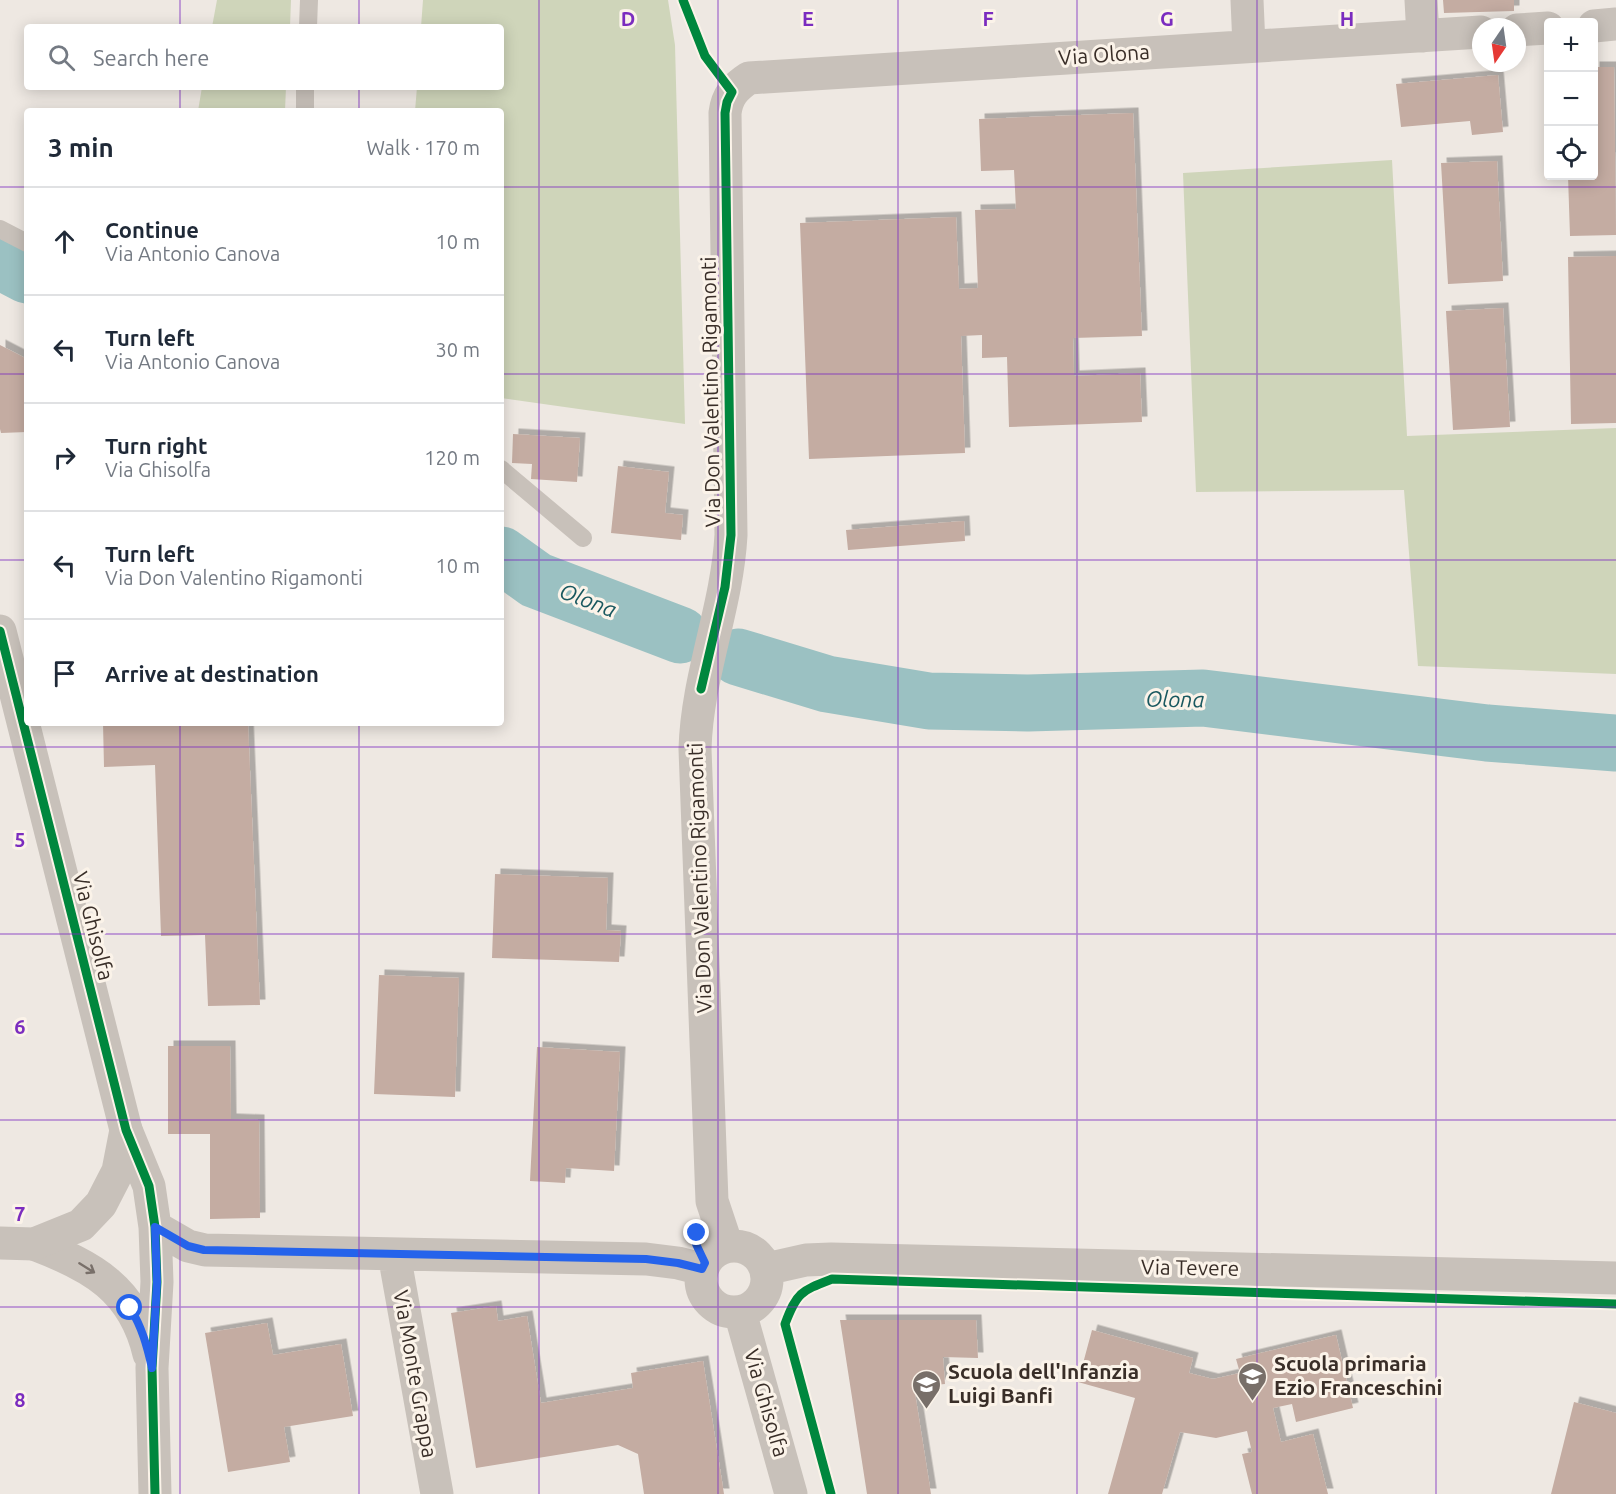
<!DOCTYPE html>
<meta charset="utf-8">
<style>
:root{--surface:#fff;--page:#f6f6f7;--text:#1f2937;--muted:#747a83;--line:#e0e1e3}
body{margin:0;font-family:Ubuntu,sans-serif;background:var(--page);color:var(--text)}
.controls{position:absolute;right:18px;top:18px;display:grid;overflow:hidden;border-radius:6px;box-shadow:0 3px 15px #0003}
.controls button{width:54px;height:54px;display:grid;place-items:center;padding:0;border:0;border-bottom:2px solid var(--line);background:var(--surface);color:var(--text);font:30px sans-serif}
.compass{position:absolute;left:1472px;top:18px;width:54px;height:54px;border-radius:50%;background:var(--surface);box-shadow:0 3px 15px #0003;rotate:193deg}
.stop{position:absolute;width:18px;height:18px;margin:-14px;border:4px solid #2563eb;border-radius:50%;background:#fff}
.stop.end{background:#2563eb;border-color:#fff;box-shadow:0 2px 6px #0008}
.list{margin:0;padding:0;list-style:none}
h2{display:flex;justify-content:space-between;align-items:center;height:78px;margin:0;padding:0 24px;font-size:26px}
h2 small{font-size:20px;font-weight:400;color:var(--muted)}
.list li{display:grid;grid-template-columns:39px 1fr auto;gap:18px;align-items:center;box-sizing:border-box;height:108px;padding:0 24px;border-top:2px solid var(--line)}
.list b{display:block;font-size:22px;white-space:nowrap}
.list p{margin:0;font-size:20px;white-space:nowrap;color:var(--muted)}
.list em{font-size:20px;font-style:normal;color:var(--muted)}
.icon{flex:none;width:33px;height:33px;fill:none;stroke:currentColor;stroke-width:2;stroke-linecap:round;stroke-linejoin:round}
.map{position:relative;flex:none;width:1616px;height:1494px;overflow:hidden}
.search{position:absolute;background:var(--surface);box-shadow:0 3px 15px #0003;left:24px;top:24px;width:480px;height:66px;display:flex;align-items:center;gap:15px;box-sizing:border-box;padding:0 21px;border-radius:6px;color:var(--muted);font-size:22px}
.panel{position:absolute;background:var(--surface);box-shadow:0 3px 15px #0003;left:24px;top:108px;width:480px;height:618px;border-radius:6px}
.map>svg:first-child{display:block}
.green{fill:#cfd5ba}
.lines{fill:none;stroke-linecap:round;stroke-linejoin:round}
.river{stroke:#9bc1c2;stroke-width:57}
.building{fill:#c4aca2;filter:url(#shadow)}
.service{stroke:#c8c1ba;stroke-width:18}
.minor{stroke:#c8c1ba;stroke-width:33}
.tertiary{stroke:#c8c1ba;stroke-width:33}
.cycleway-casing{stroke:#fbf3e9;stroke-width:13}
.cycleway{stroke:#00873e;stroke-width:9}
.oneway{stroke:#79706a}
.route{stroke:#2563eb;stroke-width:8}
.grid{fill:none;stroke:#7b2cbf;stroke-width:1.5;stroke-opacity:0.55}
.labels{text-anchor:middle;stroke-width:6;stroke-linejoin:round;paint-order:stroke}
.street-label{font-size:21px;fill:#392e28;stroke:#fbf3e9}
.poi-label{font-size:21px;font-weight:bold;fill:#392e28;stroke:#fbf3e9;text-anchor:start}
.water-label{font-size:22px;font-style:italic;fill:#19585f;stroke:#fbf3e9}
.grid-label{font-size:20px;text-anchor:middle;font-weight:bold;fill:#7b2cbf;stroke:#fbf3e9;stroke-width:6;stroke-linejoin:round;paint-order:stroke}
</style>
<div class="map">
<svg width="1616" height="1494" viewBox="0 0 1616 1494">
<defs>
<filter id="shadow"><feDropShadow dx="5.5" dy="-5.5" stdDeviation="0" flood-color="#0004"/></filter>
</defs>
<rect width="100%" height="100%" fill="#eee8e2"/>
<path class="green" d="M 217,0 L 291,0 L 290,27 L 212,27 Z
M 423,0 L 668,0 L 675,45 L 685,424 L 501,398 L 501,111 L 415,111 L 417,87 L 501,87 L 501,27 L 421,27 Z
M 202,87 L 286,87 L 285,111 L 198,111 Z
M 1392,160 L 1407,436 L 1616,428 L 1616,674 L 1418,666 L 1404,490 L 1196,492 L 1183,173 Z"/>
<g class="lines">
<path class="river" d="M 0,261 L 27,275
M 501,555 L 536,580 L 680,635
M 738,657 L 827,684 L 929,701 L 1028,703 L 1203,698 L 1487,733 L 1616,743"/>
</g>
<path class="building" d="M 1443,0 L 1514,0 L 1514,11 L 1444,13 Z
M 1594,67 L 1614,67 L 1616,235 L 1570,236 L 1568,176 L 1594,176 Z
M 1498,75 L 1503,132 L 1472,135 L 1470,121 L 1401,127 L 1396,84 Z
M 1133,113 L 1142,336 L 1073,338 L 1074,376 L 1140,373 L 1142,422 L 1009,427 L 1007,357 L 982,358 L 982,335 L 961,336 L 965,453 L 809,459 L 800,223 L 956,217 L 959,289 L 978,288 L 975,210 L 1016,209 L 1014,170 L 981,171 L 979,119 Z
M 1497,161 L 1503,281 L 1448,284 L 1441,163 Z
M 1616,256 L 1616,423 L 1571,424 L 1568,257 Z
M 1503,308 L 1510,427 L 1453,430 L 1446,311 Z
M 0,345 L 27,359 L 27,432 L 1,433 L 0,429 Z
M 513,434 L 580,438 L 577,482 L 531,479 L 532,464 L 512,463 Z
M 618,466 L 669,472 L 665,513 L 683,515 L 681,540 L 611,533 Z
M 964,521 L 965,541 L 848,550 L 846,530 Z
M 103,723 L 248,723 L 260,1005 L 208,1006 L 205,935 L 161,936 L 155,765 L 104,767 Z
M 495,874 L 608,878 L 606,930 L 621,931 L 619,962 L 492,958 Z
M 379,975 L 459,978 L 455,1097 L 374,1094 Z
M 168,1046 L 230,1046 L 231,1119 L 259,1120 L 260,1218 L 210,1219 L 210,1134 L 168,1134 Z
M 537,1047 L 620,1052 L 614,1171 L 566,1168 L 565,1183 L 530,1181 Z
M 496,1306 L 498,1321 L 527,1316 L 541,1403 L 633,1388 L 631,1373 L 703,1361 L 724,1494 L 644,1494 L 638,1454 L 618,1445 L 476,1468 L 451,1313 Z
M 840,1320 L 976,1320 L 978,1358 L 943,1357 L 945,1384 L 914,1387 L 931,1494 L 867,1494 Z
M 267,1323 L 273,1355 L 341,1344 L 353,1416 L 284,1427 L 290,1462 L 228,1472 L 205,1333 Z
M 1092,1330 L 1193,1358 L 1189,1373 L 1213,1379 L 1240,1373 L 1236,1359 L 1336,1335 L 1353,1408 L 1296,1422 L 1292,1404 L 1273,1408 L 1281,1442 L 1313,1434 L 1328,1494 L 1252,1494 L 1242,1454 L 1252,1452 L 1247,1431 L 1216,1438 L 1180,1432 L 1162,1494 L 1108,1494 L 1135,1398 L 1078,1382 Z
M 1574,1402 L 1616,1413 L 1616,1494 L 1551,1494 Z"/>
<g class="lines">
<path class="service" d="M 308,27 L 309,0
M 305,111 L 305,87
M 0,229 L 27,243
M 501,469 L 583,538"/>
<path class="minor" d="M 1247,0 L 1249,46
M 1421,0 L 1423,36
M 1594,26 L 1616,24
M 1517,30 L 1548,28
M 126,1130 L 149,1186 L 155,1227 L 157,1282 L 152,1368 L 155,1494
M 155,1227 L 188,1246 L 205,1250 L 646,1259 L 678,1263 L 702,1269
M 34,1244 C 92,1266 134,1289 149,1354
M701 1279a33 33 0 1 1 66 0a33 33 0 1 1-66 0Z
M 727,1246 L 712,1201 L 695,749 C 697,676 727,608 731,535 L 725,113 C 727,96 735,87 749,78 L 1481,32
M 394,1254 L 437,1494
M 766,1269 L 806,1260 L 831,1259 L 1616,1278
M 740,1312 L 791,1494"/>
<path class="tertiary" d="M 0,631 L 126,1130 L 118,1171 L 101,1204 L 81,1225 L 34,1244 L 0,1243"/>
<defs>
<path id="cycleway" d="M 683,0 L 705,56 L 732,92 L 727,102 L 725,113 L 731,535 L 725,587 L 701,689
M 0,631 L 126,1130 L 149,1186 L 155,1227 L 157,1282 L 152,1368 L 155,1494
M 831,1494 L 785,1324 C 797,1292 801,1291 832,1279 L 1616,1304"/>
</defs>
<use href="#cycleway" class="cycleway-casing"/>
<use href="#cycleway" class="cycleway"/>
</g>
<defs><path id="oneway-shaft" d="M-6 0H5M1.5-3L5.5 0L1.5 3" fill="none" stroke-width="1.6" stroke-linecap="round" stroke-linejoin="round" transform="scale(1.5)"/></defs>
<use class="oneway" href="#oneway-shaft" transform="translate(87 1268) rotate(32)"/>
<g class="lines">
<path class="route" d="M 130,1308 C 142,1327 147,1346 152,1368 L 157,1282 L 155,1227 L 188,1246 L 204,1250 L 646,1259 L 678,1263 L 702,1269 L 705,1263 L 696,1244 L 697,1233"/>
</g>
<path class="grid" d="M 180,0 L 180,27M 359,0 L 359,27M 539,0 L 539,1494M 718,0 L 718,1494M 898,0 L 898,1494M 1077,0 L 1077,1494M 1257,0 L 1257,1494M 1436,0 L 1436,1494M 180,87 L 180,111M 359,87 L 359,111M 0,187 L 27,187M 501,187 L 1616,187M 0,374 L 27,374M 501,374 L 1616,374M 0,560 L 27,560M 501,560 L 1616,560M 180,723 L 180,1494M 359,723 L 359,1494M 0,747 L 1616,747M 0,934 L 1616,934M 0,1120 L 1616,1120M 0,1307 L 1616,1307"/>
<defs>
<symbol id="school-pin" viewBox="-11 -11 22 30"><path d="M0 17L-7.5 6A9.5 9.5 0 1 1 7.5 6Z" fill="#786f69" stroke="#fbf3e9"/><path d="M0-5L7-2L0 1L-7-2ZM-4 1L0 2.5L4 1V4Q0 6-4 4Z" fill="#fff"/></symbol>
</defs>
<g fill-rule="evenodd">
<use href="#school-pin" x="1236" y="1360" width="33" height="45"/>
<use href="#school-pin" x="910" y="1368" width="33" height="45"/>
</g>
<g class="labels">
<g class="street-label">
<text transform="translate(1104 55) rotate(-4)" y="7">Via Olona</text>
<text transform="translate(711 392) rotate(-91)" y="7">Via Don Valentino Rigamonti</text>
<text transform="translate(700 878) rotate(-92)" y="7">Via Don Valentino Rigamonti</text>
<text transform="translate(93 926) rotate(76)" y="7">Via Ghisolfa</text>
<text transform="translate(1190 1268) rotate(1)" y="7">Via Tevere</text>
<text transform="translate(415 1374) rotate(80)" y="7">Via Monte Grappa</text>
<text transform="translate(766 1403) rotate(74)" y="7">Via Ghisolfa</text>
</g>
<g class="poi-label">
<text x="1274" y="1371">Scuola primaria<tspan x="1274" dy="24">Ezio Franceschini</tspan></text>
<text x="948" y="1379">Scuola dell'Infanzia<tspan x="948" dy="24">Luigi Banfi</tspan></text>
</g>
<g class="water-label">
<text transform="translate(588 600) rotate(21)" y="8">Olona</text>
<text transform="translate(1175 699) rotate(1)" y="8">Olona</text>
</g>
</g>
<g class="grid-label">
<text x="628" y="26">D</text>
<text x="808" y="26">E</text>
<text x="988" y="26">F</text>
<text x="1167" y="26">G</text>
<text x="1347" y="26">H</text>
<text x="20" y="847">5</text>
<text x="20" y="1034">6</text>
<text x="20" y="1221">7</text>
<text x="20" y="1407">8</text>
</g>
</svg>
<div class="controls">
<button>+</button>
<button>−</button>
<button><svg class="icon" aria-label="locate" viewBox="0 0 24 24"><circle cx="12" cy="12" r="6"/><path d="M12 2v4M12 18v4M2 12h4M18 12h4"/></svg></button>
</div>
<svg class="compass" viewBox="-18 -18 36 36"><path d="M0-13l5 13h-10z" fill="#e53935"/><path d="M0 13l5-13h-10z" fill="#747a83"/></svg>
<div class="stop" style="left:130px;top:1308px"></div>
<div class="stop end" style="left:697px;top:1233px"></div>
<div class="search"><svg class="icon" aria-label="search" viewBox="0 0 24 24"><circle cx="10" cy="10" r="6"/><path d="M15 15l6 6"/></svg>Search here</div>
<section class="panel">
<h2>3 min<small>Walk · 170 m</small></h2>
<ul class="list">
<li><svg class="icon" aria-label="ahead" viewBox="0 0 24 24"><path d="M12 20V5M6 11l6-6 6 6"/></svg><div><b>Continue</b><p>Via Antonio Canova</p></div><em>10 m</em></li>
<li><svg class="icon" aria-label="left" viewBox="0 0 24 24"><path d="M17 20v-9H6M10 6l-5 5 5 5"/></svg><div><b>Turn left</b><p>Via Antonio Canova</p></div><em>30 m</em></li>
<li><svg class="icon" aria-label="right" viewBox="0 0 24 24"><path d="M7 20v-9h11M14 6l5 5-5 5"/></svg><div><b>Turn right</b><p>Via Ghisolfa</p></div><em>120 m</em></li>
<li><svg class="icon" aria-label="left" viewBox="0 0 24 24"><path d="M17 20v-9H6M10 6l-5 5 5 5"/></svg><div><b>Turn left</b><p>Via Don Valentino Rigamonti</p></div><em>10 m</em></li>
<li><svg class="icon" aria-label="arrive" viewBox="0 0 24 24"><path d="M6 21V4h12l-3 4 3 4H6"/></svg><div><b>Arrive at destination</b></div></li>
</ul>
</section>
</div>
